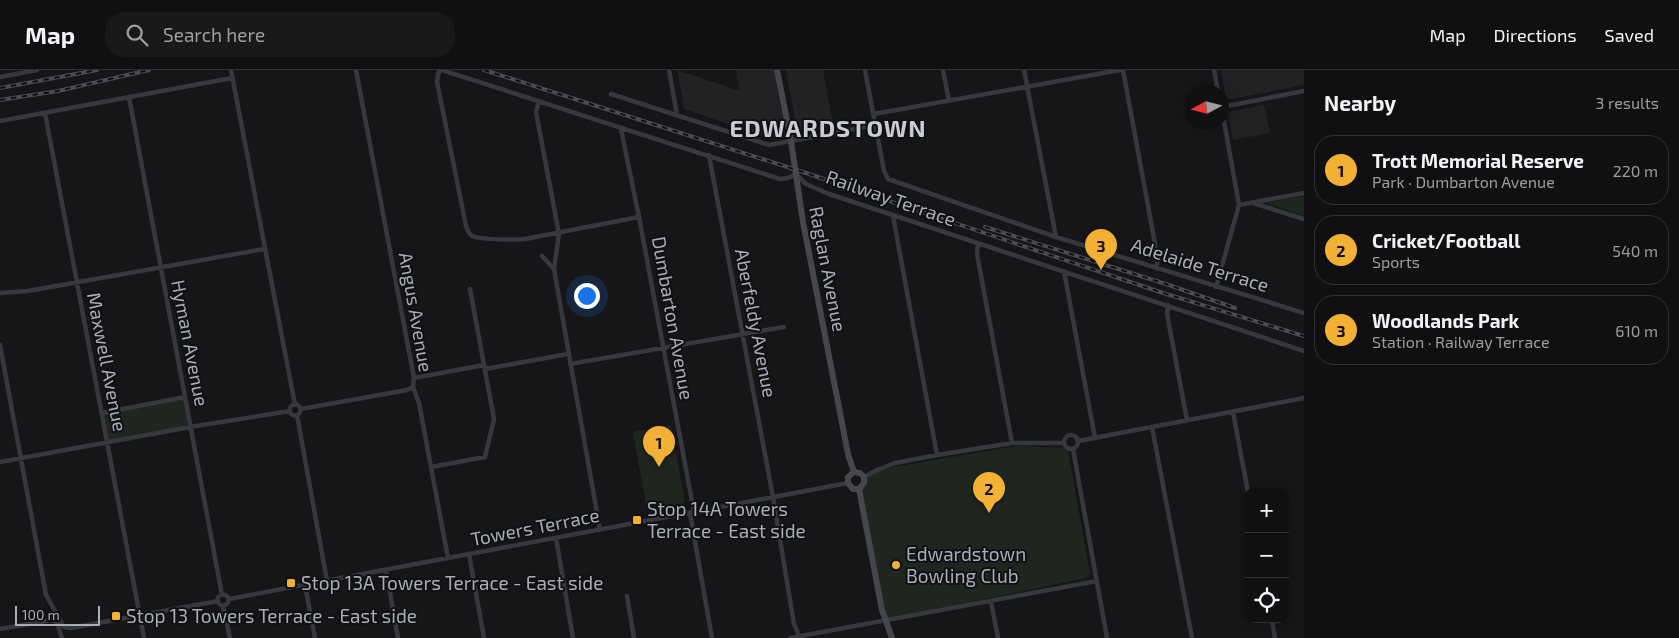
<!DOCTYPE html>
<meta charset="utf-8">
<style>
:root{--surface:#101012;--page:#19191b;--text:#f1f3f6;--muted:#9c9d9f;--line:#303032;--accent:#f2b134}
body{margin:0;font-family:"Exo 2",sans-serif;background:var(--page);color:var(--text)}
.controls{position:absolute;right:15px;bottom:15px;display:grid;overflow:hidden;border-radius:10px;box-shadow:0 2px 12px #0003}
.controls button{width:45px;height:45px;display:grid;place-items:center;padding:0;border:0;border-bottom:1px solid var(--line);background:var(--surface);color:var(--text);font:25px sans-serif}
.compass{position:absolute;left:1184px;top:15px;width:45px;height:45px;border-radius:50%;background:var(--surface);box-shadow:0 2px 12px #0003;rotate:263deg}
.scale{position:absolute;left:15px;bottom:12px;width:85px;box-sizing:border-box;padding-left:5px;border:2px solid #a8adb8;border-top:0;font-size:14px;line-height:18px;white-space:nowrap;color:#a8adb8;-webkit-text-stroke:4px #111113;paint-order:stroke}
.you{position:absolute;left:586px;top:225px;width:18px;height:18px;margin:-12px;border:4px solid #fff;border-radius:50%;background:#1a73e8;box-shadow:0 0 0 8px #1a73e833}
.badge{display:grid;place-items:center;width:32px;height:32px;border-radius:50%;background:var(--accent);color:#111;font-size:16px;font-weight:700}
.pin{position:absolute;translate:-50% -41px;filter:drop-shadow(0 1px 2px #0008)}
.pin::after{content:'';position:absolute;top:26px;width:18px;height:15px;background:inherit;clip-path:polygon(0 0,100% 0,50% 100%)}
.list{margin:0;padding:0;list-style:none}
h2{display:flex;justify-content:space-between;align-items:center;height:65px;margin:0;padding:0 20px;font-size:21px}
h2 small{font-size:16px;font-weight:400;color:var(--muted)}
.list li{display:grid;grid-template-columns:32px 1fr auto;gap:15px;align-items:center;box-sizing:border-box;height:70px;margin:0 10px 10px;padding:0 10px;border:1px solid var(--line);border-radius:20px}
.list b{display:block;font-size:19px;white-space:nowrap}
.list p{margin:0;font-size:16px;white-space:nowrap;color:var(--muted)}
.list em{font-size:16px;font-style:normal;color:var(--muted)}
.icon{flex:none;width:28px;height:28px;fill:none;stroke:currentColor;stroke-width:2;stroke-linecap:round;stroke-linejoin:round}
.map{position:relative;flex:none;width:1304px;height:568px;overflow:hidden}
header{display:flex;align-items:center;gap:30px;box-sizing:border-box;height:70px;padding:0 25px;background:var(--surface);border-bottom:1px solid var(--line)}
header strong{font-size:24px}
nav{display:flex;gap:28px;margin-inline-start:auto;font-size:18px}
.search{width:350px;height:45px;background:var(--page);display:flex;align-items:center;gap:12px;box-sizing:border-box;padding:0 18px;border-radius:20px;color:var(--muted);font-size:19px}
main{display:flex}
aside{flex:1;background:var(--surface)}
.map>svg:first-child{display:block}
.built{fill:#222225}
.green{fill:#1e261f}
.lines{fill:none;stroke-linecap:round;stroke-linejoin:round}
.street{stroke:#37383d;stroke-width:4.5}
.secondary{stroke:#45474d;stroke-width:6}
.rail-casing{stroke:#4a4c52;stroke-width:4}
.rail{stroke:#111113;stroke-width:2;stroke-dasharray:5.5;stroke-linecap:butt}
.poi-dot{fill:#f2b134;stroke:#111113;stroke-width:2}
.labels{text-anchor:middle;stroke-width:4;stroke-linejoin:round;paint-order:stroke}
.street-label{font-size:19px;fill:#a8adb8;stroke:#111113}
.poi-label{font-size:19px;fill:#a8adb8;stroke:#111113;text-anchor:start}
.district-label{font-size:24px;font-weight:bold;letter-spacing:1px;fill:#c9ccd4;stroke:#111113}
</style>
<header>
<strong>Map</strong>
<div class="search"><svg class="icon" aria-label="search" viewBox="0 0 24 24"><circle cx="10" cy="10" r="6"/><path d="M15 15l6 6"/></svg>Search here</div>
<nav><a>Map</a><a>Directions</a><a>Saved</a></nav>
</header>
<main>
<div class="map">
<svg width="1304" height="568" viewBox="0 0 1304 568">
<rect width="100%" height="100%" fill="#161618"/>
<path class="built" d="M 677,0 L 737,20 L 739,19 L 736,0 L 774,0 L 786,67 L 773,69 L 684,39 Z
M 786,0 L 823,0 L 834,59 L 798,66 Z
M 1221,0 L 1304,0 L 1304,15 L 1226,30 Z
M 1264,35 L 1270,63 L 1233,70 L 1228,42 Z"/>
<path class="green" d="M 1304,126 L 1304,146 L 1265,133 Z
M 186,327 L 191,357 L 107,372 L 102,344 Z
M 671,355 L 685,433 L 647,440 L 633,362 Z
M 1016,376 L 1065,378 L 1068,381 L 1090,503 L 1086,508 L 886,550 L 861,420 L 866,409 L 877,401 L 893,397 Z"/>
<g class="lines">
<path class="street" d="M 231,0 L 295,335
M 356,0 L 414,308 L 413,317 L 419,333 L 448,488
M 439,0 L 437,12 L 466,156 C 467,159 469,164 472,166 C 481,170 515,170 525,169 L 639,147
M 442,0 L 780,109 L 788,108 L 796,104 L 806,114 L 829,124 L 1304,281
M 669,0 L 677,45
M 865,0 L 884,101 L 888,109 L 1056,167 L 1304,243
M 943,0 L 949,31
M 1024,0 L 1056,167
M 1123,0 L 1158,190 L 1156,198
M 1214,0 L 1218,22
M 0,7 L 37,0
M 611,24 L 769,75 L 876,55
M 129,27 L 222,525
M 539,31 L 536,42 L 559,164 L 554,199 L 600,460
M 1222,37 L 1304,21
M 45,43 L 144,568
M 874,44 L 1120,0
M 0,51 L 232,8
M 621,59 L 639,147 L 694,442
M 709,85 L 773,427 L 794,554 L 799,566 L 802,568
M 1253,133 L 1304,149
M 1239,135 L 1304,123
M 893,146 L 937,385
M 978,173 L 977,184 L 1012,373
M 542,186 L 554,199
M 1064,201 L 1095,368
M 1216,217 L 1239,135 L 1222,40
M 0,223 L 28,221 L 264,179
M 1168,235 L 1167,244 L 1187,350
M 0,275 L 46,525 L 64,557
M 570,294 L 784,257
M 485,299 L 568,284
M 414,308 L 484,295
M289.5 340a5.5 5.5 0 1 1 11 0a5.5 5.5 0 1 1-11 0Z
M 301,339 L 407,320 L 413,317
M 1233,342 L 1248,422
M 102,343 L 185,327
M 297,345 L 327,511
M 1152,357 L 1192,568
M1064 372a7 7 0 1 1 14 0a7 7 0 1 1-14 0Z
M 1078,371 L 1304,328
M 1073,379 L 1107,568
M 0,392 L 190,357 L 290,341
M 431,397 L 485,387 L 494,349 L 470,219
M 864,407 L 877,400 L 895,393 L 937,385 L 1012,373 L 1064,373
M 690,443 L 712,568
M 556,468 L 573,568
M 469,484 L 484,568
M 386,500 L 398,568
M 305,515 L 315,568
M217.5 530a5.5 5.5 0 1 1 11 0a5.5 5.5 0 1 1-11 0Z
M 627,526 L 634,568
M 229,529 L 848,413
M 991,531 L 998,568
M 223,536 L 230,568
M 1272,549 L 1275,568
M 57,553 L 62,568
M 0,559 L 51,550 C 59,551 63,559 71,558 L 218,531
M 790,568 L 1097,511"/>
<path class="secondary" d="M 777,0 L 791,71 L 803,152 L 848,384 L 854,402
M 854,402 L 848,407 L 848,413 L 853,419 L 859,419
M 854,402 L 860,403 L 864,407 L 864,413 L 859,419
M 859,419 L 882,540 L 892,568"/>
<defs>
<path id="rail" d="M 484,0 L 809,104 L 1163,223 L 1304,266
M 0,18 L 97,0
M 0,30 L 58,21 L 149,0
M 985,157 L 1166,214 L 1235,238"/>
</defs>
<use href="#rail" class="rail-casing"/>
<use href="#rail" class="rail"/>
</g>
<g class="poi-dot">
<rect x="632" y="445" width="10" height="10" rx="2.5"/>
<circle cx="896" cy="495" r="5"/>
<rect x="286" y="508" width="10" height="10" rx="2.5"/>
<rect x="111" y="541" width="10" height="10" rx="2.5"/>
</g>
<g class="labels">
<g class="street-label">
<text transform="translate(891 128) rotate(19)" y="7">Railway Terrace</text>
<text transform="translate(1200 195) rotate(17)" y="7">Adelaide Terrace</text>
<text transform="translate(828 199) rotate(79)" y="7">Raglan Avenue</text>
<text transform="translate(416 242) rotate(80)" y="7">Angus Avenue</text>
<text transform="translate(673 248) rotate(80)" y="7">Dumbarton Avenue</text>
<text transform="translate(756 253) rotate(79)" y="7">Aberfeldy Avenue</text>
<text transform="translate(190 273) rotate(79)" y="7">Hyman Avenue</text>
<text transform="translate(107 292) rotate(79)" y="7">Maxwell Avenue</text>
<text transform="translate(535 457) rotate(-11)" y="7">Towers Terrace</text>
</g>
<g class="poi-label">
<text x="647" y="446">Stop 14A Towers<tspan x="647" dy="22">Terrace - East side</tspan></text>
<text x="906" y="491">Edwardstown<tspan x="906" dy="22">Bowling Club</tspan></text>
<text x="301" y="520">Stop 13A Towers Terrace - East side</text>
<text x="126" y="553">Stop 13 Towers Terrace - East side</text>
</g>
<g class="district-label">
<text x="828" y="67">EDWARDSTOWN</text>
</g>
</g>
</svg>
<div class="controls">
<button>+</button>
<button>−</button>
<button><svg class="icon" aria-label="locate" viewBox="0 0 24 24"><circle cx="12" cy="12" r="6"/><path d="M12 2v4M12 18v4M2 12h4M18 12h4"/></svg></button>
</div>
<svg class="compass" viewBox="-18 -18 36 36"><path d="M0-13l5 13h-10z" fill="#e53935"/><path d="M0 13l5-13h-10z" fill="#9c9d9f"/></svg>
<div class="scale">100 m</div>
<div class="you"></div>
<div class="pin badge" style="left:659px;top:397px">1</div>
<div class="pin badge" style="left:989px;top:443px">2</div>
<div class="pin badge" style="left:1101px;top:200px">3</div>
</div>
<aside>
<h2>Nearby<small>3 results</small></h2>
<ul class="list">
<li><span class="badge">1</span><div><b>Trott Memorial Reserve</b><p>Park · Dumbarton Avenue</p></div><em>220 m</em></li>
<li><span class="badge">2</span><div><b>Cricket/Football</b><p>Sports</p></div><em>540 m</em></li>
<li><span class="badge">3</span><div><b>Woodlands Park</b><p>Station · Railway Terrace</p></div><em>610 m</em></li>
</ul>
</aside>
</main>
